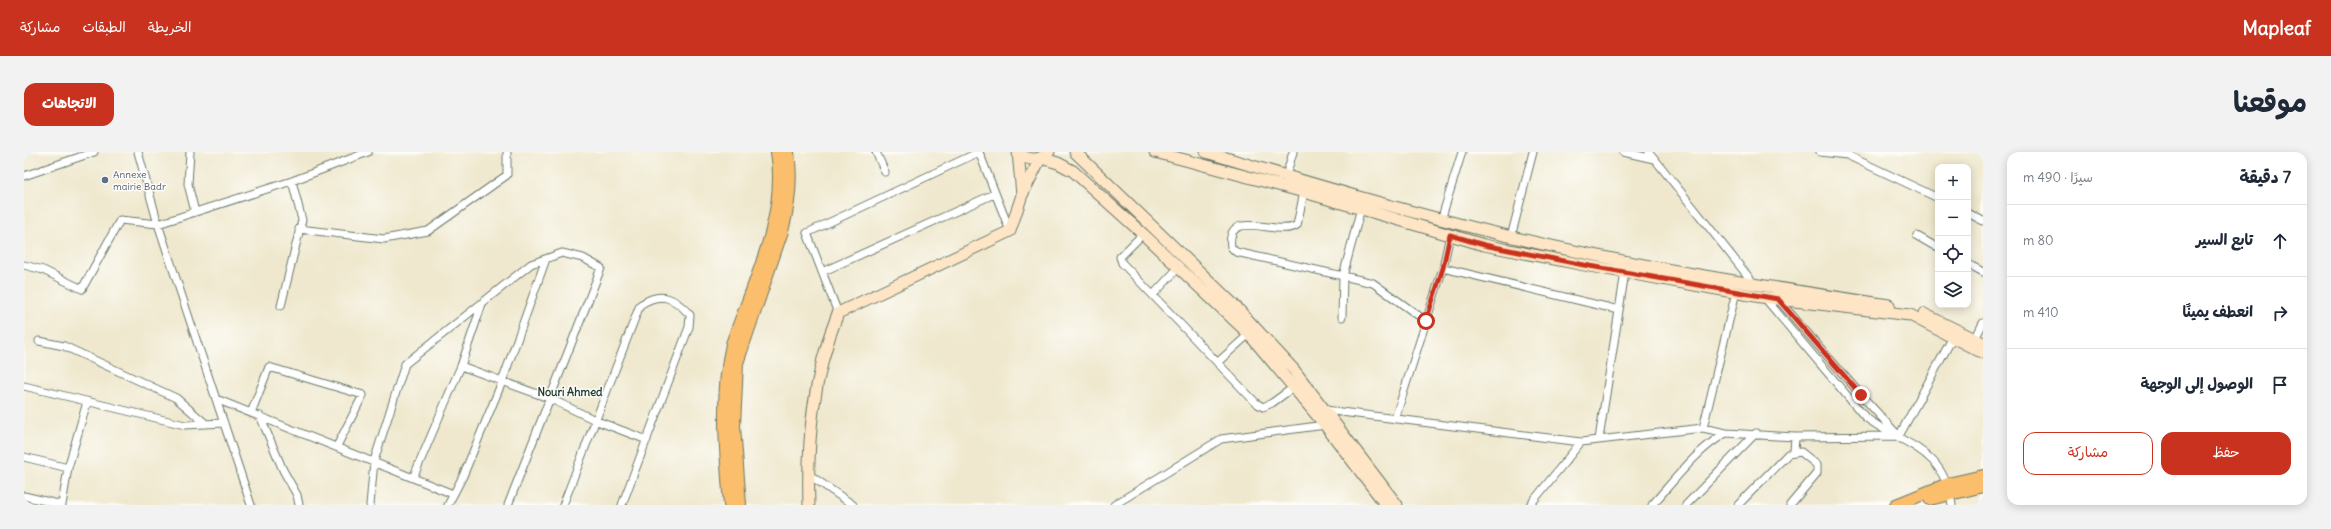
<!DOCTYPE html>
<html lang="ar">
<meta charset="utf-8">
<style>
:root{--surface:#fff;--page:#f2f2f3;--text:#1f2937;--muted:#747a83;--line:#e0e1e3;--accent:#c8321e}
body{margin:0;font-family:Delius,"Playpen Sans Arabic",sans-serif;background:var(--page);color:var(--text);direction:rtl}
.controls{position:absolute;right:12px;top:12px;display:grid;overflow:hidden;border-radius:8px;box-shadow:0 2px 10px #0003}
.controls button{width:36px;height:36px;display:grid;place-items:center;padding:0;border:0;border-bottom:1px solid var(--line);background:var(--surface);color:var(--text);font:20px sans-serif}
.stop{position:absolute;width:12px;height:12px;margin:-9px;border:3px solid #c8321e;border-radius:50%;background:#fff}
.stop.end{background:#c8321e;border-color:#fff;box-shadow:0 1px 4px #0008}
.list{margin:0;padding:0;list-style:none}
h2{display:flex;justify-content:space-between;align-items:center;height:52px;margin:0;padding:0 16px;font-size:17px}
h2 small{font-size:13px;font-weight:400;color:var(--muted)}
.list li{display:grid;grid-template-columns:26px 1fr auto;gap:12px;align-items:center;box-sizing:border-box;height:72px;padding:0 16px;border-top:1px solid var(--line)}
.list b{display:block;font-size:15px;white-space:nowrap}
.list em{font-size:13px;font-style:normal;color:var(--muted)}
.actions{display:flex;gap:8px;padding:12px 16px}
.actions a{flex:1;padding:9px 0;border:1px solid var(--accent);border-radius:12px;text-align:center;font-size:14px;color:var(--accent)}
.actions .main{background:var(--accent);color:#fff}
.icon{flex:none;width:22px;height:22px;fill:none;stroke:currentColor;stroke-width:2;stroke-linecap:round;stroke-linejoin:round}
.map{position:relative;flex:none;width:1959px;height:353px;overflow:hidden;direction:ltr;border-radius:12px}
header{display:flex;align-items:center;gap:24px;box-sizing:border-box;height:56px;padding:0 20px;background:var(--accent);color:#fff}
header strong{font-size:19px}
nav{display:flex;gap:22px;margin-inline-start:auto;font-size:14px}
.intro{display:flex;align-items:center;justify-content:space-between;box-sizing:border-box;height:96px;padding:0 24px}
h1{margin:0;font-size:28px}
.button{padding:10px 18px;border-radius:12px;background:var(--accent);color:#fff;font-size:14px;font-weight:700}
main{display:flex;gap:24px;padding:0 24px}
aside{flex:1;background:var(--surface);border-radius:12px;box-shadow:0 2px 10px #0003}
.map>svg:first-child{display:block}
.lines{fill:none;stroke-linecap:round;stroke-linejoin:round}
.street-casing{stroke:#68796a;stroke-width:9}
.secondary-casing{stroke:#68796a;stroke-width:13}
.primary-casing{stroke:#68796a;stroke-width:14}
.street{stroke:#fff;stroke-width:7}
.secondary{stroke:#fde5c5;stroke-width:11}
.primary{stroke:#fabe6d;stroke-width:12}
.route{stroke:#c8321e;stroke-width:5}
.service-dot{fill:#5c6f8a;stroke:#fdfcf7;stroke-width:1.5}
.labels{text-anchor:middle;stroke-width:3;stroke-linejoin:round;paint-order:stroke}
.service-label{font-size:10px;fill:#4e5e75;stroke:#fdfcf7;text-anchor:start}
.neighbourhood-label{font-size:11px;font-weight:bold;fill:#1f3d34;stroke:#fdfcf7}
</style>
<header>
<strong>Mapleaf</strong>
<nav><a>الخريطة</a><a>الطبقات</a><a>مشاركة</a></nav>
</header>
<div class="intro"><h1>موقعنا</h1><a class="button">الاتجاهات</a></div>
<main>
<aside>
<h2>7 دقيقة<small>سيرًا · 490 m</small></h2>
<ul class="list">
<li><svg class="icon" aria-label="ahead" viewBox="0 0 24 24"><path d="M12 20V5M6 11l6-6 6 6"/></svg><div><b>تابع السير</b></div><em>80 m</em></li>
<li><svg class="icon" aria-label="right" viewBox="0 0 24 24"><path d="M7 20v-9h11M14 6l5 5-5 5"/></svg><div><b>انعطف يمينًا</b></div><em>410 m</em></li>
<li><svg class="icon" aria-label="arrive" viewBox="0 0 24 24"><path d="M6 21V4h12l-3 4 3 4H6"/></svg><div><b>الوصول إلى الوجهة</b></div></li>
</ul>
<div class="actions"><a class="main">حفظ</a><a>مشاركة</a></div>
</aside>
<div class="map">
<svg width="1959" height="353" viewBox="0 0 1959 353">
<rect width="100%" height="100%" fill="#fdfcf7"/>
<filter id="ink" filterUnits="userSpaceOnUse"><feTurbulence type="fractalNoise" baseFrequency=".025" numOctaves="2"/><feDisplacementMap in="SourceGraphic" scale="8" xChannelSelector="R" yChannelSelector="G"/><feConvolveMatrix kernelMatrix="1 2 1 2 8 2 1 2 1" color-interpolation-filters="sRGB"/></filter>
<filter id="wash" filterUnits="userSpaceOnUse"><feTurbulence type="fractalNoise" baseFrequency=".012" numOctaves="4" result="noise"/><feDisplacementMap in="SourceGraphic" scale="16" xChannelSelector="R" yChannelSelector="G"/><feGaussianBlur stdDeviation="0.9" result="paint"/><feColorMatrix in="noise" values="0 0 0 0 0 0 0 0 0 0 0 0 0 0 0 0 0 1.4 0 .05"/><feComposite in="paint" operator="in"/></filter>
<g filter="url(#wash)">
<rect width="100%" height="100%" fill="#efe8ce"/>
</g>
<g filter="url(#ink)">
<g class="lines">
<defs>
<path id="street" d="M 114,0 L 134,72 L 227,353
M 166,0 L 164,32 L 171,60
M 852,0 L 861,20
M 955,0 L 986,79
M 1599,0 L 1630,7
M 1625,0 L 1731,133
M 1796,0 L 1823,3 L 1914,46
M 0,24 L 70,0
M 1262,24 L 1269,0
M 1280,40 L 1273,73 C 1255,86 1201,54 1207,95 L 1212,100 L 1319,124 L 1337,56
M 1944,61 L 1959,69
M 1417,68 L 1438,0
M 275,77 L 360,87 L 404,79 L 483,23 L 483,0
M 1119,82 L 1096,105 L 1098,111 L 1232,251 L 1239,255 L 1248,251 L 1270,235
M 1893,84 L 1914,96
M 1487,85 L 1509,0
M 1944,112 L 1959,120
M 0,113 L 19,118 L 58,137 L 96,68 L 134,72 L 268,29 L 344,0
M 1419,116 L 1595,158
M 798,120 L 970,42
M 1129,143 L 1155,115
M 1740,145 L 1841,265 C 1881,295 1919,294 1928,353
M 1753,146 L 1837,243 L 1872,281
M 257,154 L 278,68 L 268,29
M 814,161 L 783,81 L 955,0
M 1318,165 L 1319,124 L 1349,131 L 1402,169
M 1951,187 L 1959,171
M 15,189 L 40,194 L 152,246 L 182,272
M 1194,210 L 1225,182
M 437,214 L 527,247 L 573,269 L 623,288
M 0,234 L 161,273 L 200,271
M 192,247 L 429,342
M 1301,258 L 1557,290 L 1679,276 L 1702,281
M 227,261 L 245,215 L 339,243 L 313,294
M 236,264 L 259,318 L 273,343 L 275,353
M 1371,267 L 1419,116 L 1426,83
M 1679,276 L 1712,140
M 1875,284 L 1929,185
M 1575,287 L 1601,120
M 1770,300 L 1771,285
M 0,305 L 44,316
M 784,322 L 829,353
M 389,326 L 437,214 L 458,152
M 0,344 L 38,353
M 38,353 L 44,316 L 63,250
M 346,353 L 350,309 L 381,212 L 507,112 L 538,101 L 559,106 L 577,116 L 484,353
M 424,353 L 439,324 L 478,230 L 522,107
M 539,353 L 616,153 C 637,139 650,145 666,163 L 665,175 L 598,353
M 1090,353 L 1197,287 L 1301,273
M 1506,353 L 1557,290
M 1628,353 C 1650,329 1673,297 1702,281 L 1771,285 L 1873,284
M 1662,353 L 1732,281
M 1714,353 L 1764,302 L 1777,300 L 1793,313 L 1793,321 L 1766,353"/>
<path id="secondary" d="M 994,0 L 998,43
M 994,0 C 1004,10 1015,9 1025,0
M 1051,0 L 1211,154 L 1270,218 L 1373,353
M 1131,0 L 1280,40 L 1460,93 L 1560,113 L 1737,145 L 1886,163 L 1959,201
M 1182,0 C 1282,30 1382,60 1484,84 C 1609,114 1737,134 1865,153
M 1017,6 L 1034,11 L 1049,19 L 1119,82 L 1225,182 L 1301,273 L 1362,353
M 1900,162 L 1959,191
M 785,353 C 783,287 789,224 814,161 L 986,79 L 998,43 L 1016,7"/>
<path id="primary" d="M 1906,347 L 1959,334
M 706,353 C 702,299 696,245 708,192 C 729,132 764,64 753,0
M 716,353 L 710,274 L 713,211 L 758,79 C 765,53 768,27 764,0
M 1872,353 L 1924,332 L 1959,324"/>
</defs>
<use href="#street" class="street-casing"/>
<use href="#secondary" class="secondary-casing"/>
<use href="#primary" class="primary-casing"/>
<use href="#street" class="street"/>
<use href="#secondary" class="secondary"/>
<use href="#primary" class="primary"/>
</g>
</g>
<g class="lines" filter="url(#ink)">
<path class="route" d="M 1402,169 L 1419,116 L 1426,83 L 1460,93 L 1560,113 L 1754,147 L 1837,243"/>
</g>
<circle class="service-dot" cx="81" cy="28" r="4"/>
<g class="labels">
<g class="service-label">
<text x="89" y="26">Annexe<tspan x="89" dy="12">mairie Badr</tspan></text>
</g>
<g class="neighbourhood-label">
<text x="546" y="244">Nouri Ahmed</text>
</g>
</g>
</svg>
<div class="controls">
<button>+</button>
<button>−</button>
<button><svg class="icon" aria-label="locate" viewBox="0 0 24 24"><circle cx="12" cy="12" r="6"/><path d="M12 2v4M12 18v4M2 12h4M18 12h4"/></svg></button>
<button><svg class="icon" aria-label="layers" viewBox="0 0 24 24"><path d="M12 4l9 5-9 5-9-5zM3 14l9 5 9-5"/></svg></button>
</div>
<div class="stop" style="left:1402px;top:169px"></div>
<div class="stop end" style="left:1837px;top:243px"></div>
</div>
</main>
